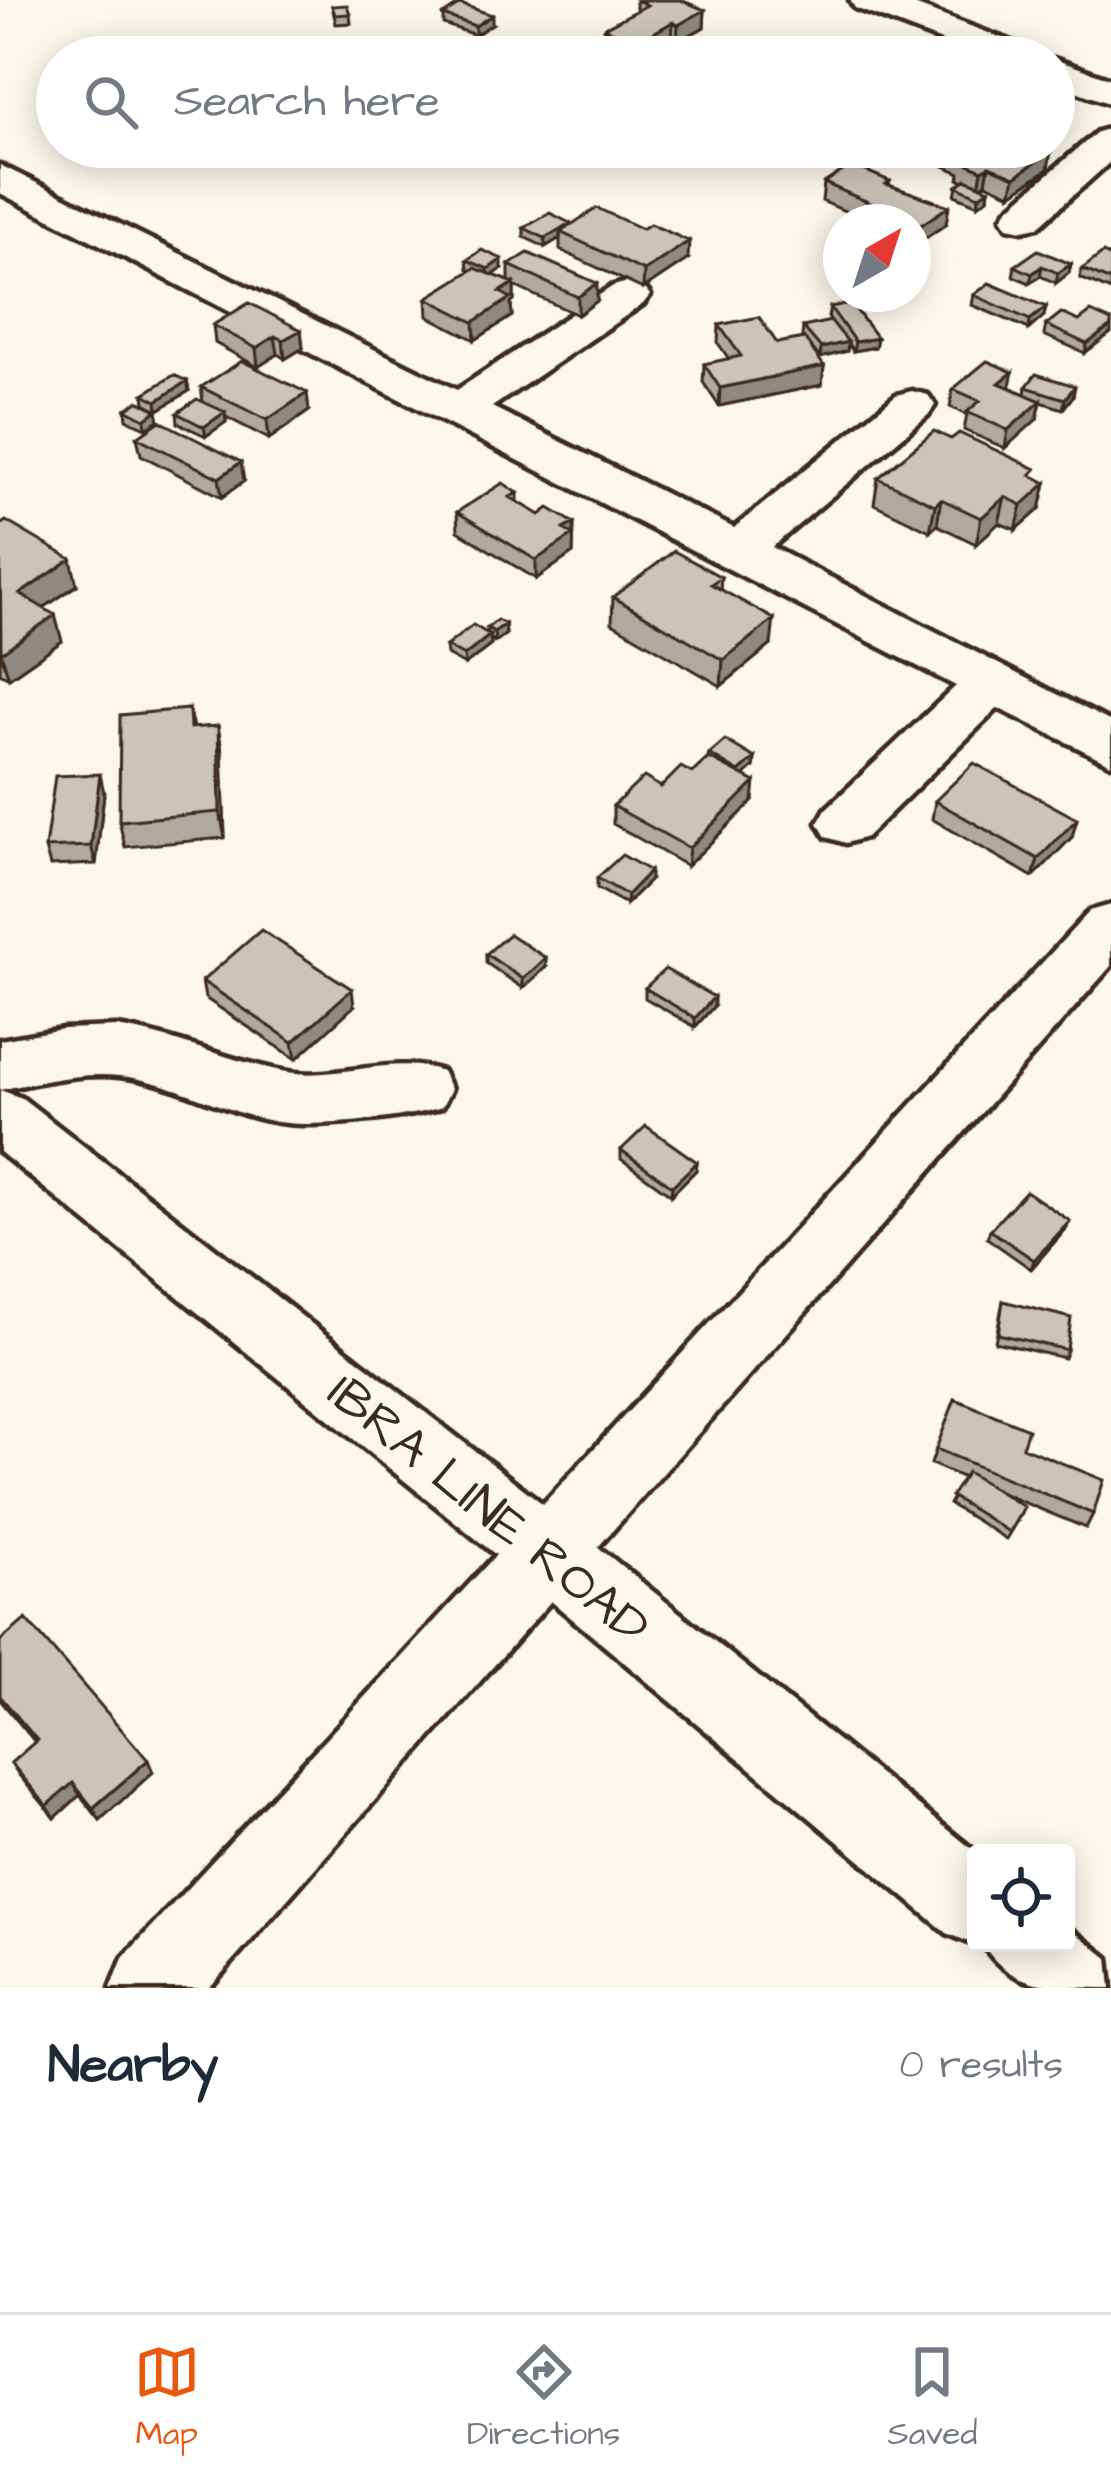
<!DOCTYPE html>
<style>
:root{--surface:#fff;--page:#f2f2f3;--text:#1f2937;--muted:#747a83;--line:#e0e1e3;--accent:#ea580c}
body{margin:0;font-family:"Architects Daughter",sans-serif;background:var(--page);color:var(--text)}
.controls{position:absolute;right:36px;bottom:36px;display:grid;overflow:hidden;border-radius:12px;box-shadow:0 6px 30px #0003}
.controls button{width:108px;height:108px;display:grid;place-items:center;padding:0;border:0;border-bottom:3px solid var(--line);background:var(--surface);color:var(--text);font:60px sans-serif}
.compass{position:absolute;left:823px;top:204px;width:108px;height:108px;border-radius:50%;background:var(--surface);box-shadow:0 6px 30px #0003;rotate:39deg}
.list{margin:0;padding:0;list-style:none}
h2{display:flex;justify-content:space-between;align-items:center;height:156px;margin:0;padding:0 48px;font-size:51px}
h2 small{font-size:39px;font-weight:400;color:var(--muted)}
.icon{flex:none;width:66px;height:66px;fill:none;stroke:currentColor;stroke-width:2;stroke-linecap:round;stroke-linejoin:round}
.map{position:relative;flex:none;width:1111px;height:1988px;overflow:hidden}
.search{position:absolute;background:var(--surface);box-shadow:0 6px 30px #0003;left:36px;right:36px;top:36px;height:132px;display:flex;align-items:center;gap:30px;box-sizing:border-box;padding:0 42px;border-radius:66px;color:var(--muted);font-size:45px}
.sheet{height:324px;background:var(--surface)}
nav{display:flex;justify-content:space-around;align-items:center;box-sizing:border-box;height:168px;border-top:3px solid var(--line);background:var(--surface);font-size:33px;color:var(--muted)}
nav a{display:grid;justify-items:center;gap:6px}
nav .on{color:var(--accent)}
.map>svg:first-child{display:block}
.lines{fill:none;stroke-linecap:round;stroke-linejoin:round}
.minor-casing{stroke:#3b2a1e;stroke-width:9}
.minor{fill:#fbf7ec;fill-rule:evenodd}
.wall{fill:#afa99f;stroke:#3b2a1e;stroke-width:3}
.shaded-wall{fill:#8f8982;stroke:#3b2a1e;stroke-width:3}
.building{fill:#ccc4b9;stroke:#3b2a1e;stroke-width:3}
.labels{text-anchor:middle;stroke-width:9;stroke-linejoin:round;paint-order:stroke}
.near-street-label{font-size:51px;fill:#3b2a1e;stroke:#fbf7ec}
</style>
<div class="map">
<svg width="1111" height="1988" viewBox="0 0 1111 1988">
<rect width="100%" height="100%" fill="#fbf7ec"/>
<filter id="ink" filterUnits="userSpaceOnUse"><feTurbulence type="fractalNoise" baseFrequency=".00833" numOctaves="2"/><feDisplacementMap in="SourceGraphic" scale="24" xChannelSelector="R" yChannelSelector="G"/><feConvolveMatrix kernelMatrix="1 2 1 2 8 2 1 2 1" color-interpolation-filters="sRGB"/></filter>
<g filter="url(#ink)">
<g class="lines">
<defs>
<path id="minor" d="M 850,0 L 901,0 L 1031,49 L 1037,57 L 984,57 L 855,8 Z
M 1054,59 L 1111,79 L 1111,104 L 1054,83 Z
M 1111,128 L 1111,161 L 1038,227 L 1023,230 L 1008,227 L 1002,218 L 1008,209 L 1097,132 Z
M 0,165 L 457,390 L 613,286 L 628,282 L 643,286 L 650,295 L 643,304 L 492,407 L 734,528 L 896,395 L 912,391 L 928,395 L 935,405 L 928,415 L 772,547 L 1111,722 L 1111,764 L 998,708 L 866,837 L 846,843 L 826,837 L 818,823 L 826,809 L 956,686 L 0,193 Z
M 1111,905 L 1111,966 L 598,1547 L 977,1853 L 976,1943 L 980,1943 L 976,1945 L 947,1933 L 551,1601 L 209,1988 L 111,1988 L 123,1958 L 496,1555 L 0,1152 L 0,1090 L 22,1098 L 543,1504 L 1090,911 Z
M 117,1027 C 174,1036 226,1060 282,1071 C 334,1082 390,1054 442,1071 L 451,1089 L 442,1107 C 408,1118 322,1127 287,1123 C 231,1118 177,1081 119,1076 C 79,1072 39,1082 0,1090 L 0,1040 L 63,1029 Z
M 1066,1925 L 1108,1958 L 1111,1988 C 1049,1988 1009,1988 982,1943 L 1066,1943 Z"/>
</defs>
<use href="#minor" class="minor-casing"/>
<use href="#minor" class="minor"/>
</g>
<path class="wall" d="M 636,1 L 705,10 L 704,27 L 677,42 L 672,40 L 641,57 L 630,57 L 603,46 L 604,28 L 636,11 Z
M 332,6 L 350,14 L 351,23 L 336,24 Z
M 443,15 L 492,24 L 475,35 L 443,24 Z
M 900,147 L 923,147 L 913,154 L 900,149 Z
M 925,147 L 1042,147 L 1048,169 L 1011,194 L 986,183 L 982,186 L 989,189 L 988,198 L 978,205 L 955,195 L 957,186 L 964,181 L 959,179 L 960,173 L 924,157 Z
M 890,181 L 889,185 L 946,224 L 918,243 L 913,241 L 913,222 L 870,222 L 822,201 L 824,183 Z
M 570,225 L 688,259 L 643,289 L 560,250 L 560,238 L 545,247 L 524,237 L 524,228 Z
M 1111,257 L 1111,291 L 1080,278 L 1082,269 Z
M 467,260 L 502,269 L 493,275 L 509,281 L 509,265 L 597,301 L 578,315 L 514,286 L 514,301 L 511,303 L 512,316 L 475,340 L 428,316 L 427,298 L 471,271 L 468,269 Z
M 1071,264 L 1069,273 L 1056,283 L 1040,276 L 1030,283 L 1013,276 L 1015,266 Z
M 974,295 L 1046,307 L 1044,316 L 1029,329 L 972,305 Z
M 830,307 L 877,338 L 875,347 L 853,351 L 848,344 L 847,351 L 820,358 L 802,336 L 803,327 L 835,326 L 828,317 Z
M 1079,321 L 1111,321 L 1085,353 L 1044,335 L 1046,325 Z
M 213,325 L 301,330 L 303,348 L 285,359 L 278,354 L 258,367 L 215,343 Z
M 719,325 L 777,343 L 824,366 L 822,385 L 719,406 L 703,382 L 704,364 L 729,359 L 718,343 Z
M 187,381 L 189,391 L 158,410 L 145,403 L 144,394 Z
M 201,387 L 309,411 L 269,439 L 226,417 L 226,422 L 206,436 L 178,423 L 177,413 L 203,402 Z
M 1010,387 L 1025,394 L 1026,387 L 1073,396 L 1063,409 L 1041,402 L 1037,419 L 1005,448 L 964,430 L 967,415 L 950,407 L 953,389 Z
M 126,409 L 159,420 L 146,428 L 127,419 Z
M 137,437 L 244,481 L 222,497 L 141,455 Z
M 1035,477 L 1046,483 L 1040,509 L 1016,530 L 999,523 L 976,544 L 937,525 L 930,531 L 874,504 L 878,478 Z
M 518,493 L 518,502 L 540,515 L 574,523 L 573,553 L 536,579 L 458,531 L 457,512 Z
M 0,525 L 77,585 L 43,608 L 62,641 L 9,678 L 0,673 Z
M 721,577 L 720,590 L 771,645 L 721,686 L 612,623 L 613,597 Z
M 505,624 L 506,634 L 495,642 L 491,639 L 491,645 L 465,665 L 447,655 L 446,646 L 487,633 L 487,628 Z
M 189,709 L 193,728 L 218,726 L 222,752 L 225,838 L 125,847 L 119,821 Z
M 709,754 L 755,758 L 754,767 L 744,776 L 753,801 L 687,866 L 613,824 L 613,806 L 692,773 L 708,758 Z
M 104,793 L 96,864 L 50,866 L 45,848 Z
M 935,801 L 1072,837 L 1033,877 L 932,819 Z
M 597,878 L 650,880 L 626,904 L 597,888 Z
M 486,954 L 546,967 L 523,988 L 486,963 Z
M 202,981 L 354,1006 L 296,1059 L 205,998 Z
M 645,988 L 714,1006 L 695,1027 L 645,998 Z
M 621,1150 L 697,1162 L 696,1170 L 671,1195 L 621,1159 Z
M 1066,1229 L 1031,1269 L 987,1238 L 990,1230 Z
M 1003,1301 L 1067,1350 L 1064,1358 L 995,1342 Z
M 1022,1447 L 1093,1514 L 1086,1528 L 1001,1493 L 1021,1514 L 1006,1539 L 949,1504 L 964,1478 L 931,1464 L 936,1449 Z
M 0,1641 L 153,1772 L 100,1820 L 80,1795 L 55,1818 L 19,1775 L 11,1763 L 35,1742 L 0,1700 Z"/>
<path class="shaded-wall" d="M 705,10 L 704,27 L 677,42 L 678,25 Z
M 492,15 L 492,24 L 475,35 L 475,26 Z
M 673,22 L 672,40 L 641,57 L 636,57 L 637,42 Z
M 1051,151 L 1048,169 L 1011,194 L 1015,177 Z
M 989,166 L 986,183 L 979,188 L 982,170 Z
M 989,189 L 988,198 L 978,205 L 979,196 Z
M 949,206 L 946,224 L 918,243 L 921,225 Z
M 570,223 L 570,232 L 560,232 L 560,238 L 545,247 L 545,238 Z
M 689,241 L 688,259 L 643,289 L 644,271 Z
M 502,259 L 502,269 L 488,278 L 488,269 Z
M 1071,264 L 1069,273 L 1056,283 L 1058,273 Z
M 1042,266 L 1040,276 L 1030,283 L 1032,274 Z
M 514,283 L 514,301 L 511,303 L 512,316 L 475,340 L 474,322 L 500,292 Z
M 597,283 L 597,301 L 578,315 L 578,297 Z
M 1046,307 L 1044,316 L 1029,329 L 1030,320 Z
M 1111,326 L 1111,333 L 1085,353 L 1087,344 Z
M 301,330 L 303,348 L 285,359 L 283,340 Z
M 275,336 L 278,354 L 258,367 L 256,348 Z
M 877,338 L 875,347 L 853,351 L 855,342 Z
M 848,342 L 847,351 L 820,358 L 821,348 Z
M 824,366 L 822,385 L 719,406 L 720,388 Z
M 1013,372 L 1009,390 L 999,383 Z
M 187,381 L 189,391 L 158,410 L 157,401 Z
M 1075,386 L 1073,396 L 1063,409 L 1065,399 Z
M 307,393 L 309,411 L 269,439 L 267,420 Z
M 1041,401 L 1037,419 L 1005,448 L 1008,430 Z
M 157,410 L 159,420 L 146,428 L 145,419 Z
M 225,412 L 226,422 L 206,436 L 204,427 Z
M 241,462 L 244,481 L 222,497 L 219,478 Z
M 1046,483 L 1040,509 L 1016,530 L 1022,505 Z
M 1005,497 L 999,523 L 976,544 L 981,518 Z
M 941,499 L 937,525 L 930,531 L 935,505 Z
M 574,523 L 573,553 L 536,579 L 536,560 L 564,529 Z
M 71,559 L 77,585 L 26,620 L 20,594 Z
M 55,615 L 62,641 L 9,678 L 1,653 Z
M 774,619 L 771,645 L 721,686 L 723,660 Z
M 505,624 L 506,634 L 495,642 L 494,632 Z
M 490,635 L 491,645 L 465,665 L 464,656 Z
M 218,726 L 222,752 L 225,838 L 220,812 Z
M 755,758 L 754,767 L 739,781 L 739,772 Z
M 100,774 L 104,793 L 96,864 L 91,846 Z
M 755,782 L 753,801 L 687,866 L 689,848 Z
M 1077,819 L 1072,837 L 1033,877 L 1038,859 Z
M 650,871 L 650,880 L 626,904 L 627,895 Z
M 546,958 L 546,967 L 523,988 L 523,979 Z
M 352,989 L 354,1006 L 296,1059 L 293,1042 Z
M 714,997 L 714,1006 L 695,1027 L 695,1018 Z
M 697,1162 L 696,1170 L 671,1195 L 672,1186 Z
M 1070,1221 L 1066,1229 L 1031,1269 L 1034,1260 Z
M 148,1760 L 153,1772 L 100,1820 L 93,1808 Z
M 73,1783 L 80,1795 L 55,1818 L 47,1806 Z"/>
<path class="building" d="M 638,0 L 681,0 L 705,10 L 678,25 L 673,22 L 637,42 L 604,28 L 647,5 Z
M 460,4 L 492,15 L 475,26 L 443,15 Z
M 347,5 L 350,14 L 335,15 L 332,6 Z
M 794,50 L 810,57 L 782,57 Z
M 944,147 L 1042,147 L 1051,151 L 1015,177 L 989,166 L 982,170 L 962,161 L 968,157 Z
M 852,165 L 890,181 L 886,184 L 949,206 L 921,225 L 824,183 Z
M 966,179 L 989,189 L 979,196 L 957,186 Z
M 597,208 L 642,229 L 650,224 L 689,241 L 644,271 L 560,232 Z
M 550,213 L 570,223 L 545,238 L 524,228 Z
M 482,250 L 502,259 L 488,269 L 467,260 Z
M 1038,250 L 1071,264 L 1058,273 L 1042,266 L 1032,274 L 1015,266 Z
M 528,253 L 597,283 L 578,297 L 509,265 Z
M 1103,253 L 1111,257 L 1111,281 L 1082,269 Z
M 475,268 L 514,283 L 500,292 L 511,298 L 474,322 L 427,298 Z
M 989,283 L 1046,307 L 1030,320 L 974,295 Z
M 249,303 L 301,330 L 283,340 L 275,336 L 256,348 L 213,325 Z
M 851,303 L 877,338 L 855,342 L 830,307 Z
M 1091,312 L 1111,321 L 1111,326 L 1087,344 L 1046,325 L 1061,313 L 1079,321 Z
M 759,317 L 777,343 L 804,338 L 824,366 L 720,388 L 704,364 L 741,356 L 719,325 Z
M 831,321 L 848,342 L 821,348 L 803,327 Z
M 242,361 L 307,393 L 267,420 L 201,387 Z
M 987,361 L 1013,372 L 999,383 L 1041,401 L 1008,430 L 967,412 L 980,401 L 953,389 Z
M 1036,374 L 1075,386 L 1065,399 L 1026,387 Z
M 174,375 L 187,381 L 157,401 L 144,394 Z
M 197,399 L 225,412 L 204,427 L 177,413 Z
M 138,401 L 157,410 L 145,419 L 126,409 Z
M 160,421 L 241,462 L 219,478 L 137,437 Z
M 934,431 L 951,439 L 959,433 L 1036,469 L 1030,475 L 1046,483 L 1022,505 L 1005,497 L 981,518 L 941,499 L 935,505 L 878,478 Z
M 503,483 L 518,493 L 510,497 L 540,515 L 549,508 L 574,523 L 564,529 L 573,535 L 536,560 L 457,512 Z
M 6,521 L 71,559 L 20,594 L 55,615 L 1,653 L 0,525 Z
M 674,551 L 721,577 L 711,584 L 774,619 L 723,660 L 613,597 Z
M 497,620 L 505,624 L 494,632 L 487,628 Z
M 473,625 L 490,635 L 464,656 L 446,646 Z
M 189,709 L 190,728 L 218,726 L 220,812 L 119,821 L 120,715 Z
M 725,740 L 755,758 L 739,772 L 709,754 Z
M 709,758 L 755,782 L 689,848 L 613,806 L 644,777 L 661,787 L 681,767 L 692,773 Z
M 974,763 L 1077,819 L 1038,859 L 935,801 Z
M 100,774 L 91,846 L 45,848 L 55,776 Z
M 622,855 L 650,871 L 627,895 L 597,878 Z
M 261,930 L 352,989 L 293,1042 L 202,981 Z
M 509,934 L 546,958 L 523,979 L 486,954 Z
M 665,969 L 714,997 L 695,1018 L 645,988 Z
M 646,1126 L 697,1162 L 672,1186 L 621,1150 Z
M 1026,1191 L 1070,1221 L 1034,1260 L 990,1230 Z
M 1003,1301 L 1071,1318 L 1067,1350 L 998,1334 Z
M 955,1399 L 1028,1429 L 1022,1447 L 1104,1480 L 1093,1514 L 936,1449 Z
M 967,1472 L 1024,1507 L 1009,1532 L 951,1496 Z
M 26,1619 L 148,1760 L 93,1808 L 73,1783 L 47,1806 L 11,1763 L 37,1740 L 0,1696 L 0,1641 Z"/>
</g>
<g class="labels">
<g class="near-street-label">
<text transform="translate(490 1508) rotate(39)" y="18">IBRA LINE ROAD</text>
</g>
</g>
</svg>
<div class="controls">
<button><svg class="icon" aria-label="locate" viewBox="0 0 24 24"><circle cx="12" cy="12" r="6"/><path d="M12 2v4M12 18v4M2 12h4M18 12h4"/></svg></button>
</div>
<svg class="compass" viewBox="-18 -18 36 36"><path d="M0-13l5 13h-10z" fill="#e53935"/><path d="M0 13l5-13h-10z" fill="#747a83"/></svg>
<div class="search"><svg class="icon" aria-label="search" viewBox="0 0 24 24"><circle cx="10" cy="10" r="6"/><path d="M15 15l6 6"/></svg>Search here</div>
</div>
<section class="sheet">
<h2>Nearby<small>0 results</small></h2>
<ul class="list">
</ul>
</section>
<nav>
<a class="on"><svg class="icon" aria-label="map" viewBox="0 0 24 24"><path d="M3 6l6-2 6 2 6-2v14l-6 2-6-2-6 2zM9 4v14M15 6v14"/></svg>Map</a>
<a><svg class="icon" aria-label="directions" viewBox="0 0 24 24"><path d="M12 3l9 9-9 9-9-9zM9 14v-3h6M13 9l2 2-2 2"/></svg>Directions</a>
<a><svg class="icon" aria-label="saved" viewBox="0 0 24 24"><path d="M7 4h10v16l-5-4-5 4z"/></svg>Saved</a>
</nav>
